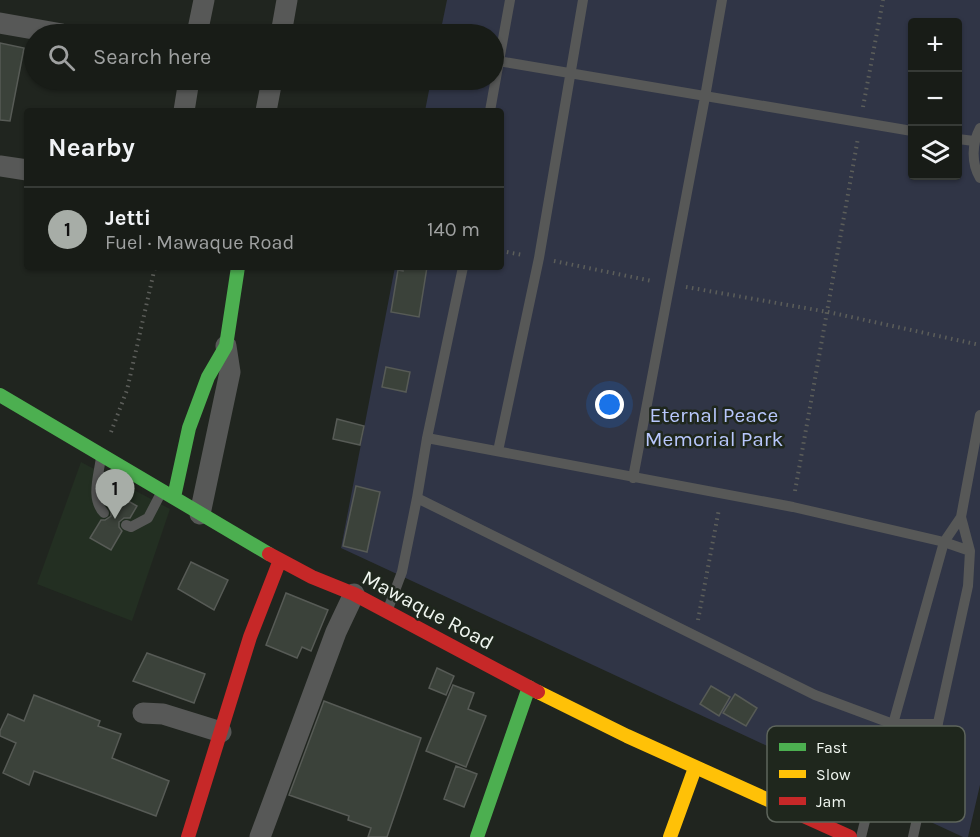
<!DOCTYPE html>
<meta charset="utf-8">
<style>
:root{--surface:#181c17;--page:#212520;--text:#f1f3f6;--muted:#9fa1a1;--line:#363a36;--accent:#a7ada7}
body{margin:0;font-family:Karla,sans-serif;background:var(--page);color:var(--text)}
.controls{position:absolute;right:18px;top:18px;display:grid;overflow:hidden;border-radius:6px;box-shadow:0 2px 4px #0004}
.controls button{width:54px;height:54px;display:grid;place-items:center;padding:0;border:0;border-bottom:2px solid var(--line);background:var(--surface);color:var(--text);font:30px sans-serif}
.you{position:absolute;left:610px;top:405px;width:21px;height:21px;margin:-15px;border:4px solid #fff;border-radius:50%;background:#1a73e8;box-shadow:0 0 0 9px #1a73e833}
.badge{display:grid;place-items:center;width:39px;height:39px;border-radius:50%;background:var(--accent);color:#111;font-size:20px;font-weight:700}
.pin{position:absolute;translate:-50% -50px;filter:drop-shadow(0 2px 3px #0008)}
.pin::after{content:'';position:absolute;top:32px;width:21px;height:18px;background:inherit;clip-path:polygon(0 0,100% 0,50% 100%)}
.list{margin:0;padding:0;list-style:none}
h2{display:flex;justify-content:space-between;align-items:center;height:78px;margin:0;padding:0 24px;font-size:26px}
h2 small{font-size:20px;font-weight:400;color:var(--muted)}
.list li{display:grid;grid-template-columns:39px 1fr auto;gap:18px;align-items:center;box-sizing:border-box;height:84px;padding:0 24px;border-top:2px solid var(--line)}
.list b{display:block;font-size:22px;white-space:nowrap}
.list p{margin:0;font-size:20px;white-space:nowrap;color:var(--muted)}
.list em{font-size:20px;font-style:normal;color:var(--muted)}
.icon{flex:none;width:33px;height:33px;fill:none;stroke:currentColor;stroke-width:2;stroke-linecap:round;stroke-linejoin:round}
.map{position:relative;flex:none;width:980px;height:837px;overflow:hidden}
.search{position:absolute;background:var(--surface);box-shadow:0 2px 4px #0004;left:24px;top:24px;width:480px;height:66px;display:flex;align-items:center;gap:15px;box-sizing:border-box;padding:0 21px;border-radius:33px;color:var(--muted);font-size:22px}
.panel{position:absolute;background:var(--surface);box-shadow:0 2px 4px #0004;left:24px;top:108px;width:480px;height:162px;border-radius:6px}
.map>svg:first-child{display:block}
.built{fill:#232f22}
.green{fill:#303546;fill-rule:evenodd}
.building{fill:#3b423a;stroke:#575b56;stroke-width:1.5}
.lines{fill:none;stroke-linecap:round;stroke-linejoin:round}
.path{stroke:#5c5e5a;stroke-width:4;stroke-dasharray:1.5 4.5;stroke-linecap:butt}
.lane{stroke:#575857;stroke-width:10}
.street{stroke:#575857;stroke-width:21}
.fast{stroke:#4caf50;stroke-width:14}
.slow{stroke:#ffc107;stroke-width:14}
.jam{stroke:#c62828;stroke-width:14}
.labels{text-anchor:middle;stroke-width:5;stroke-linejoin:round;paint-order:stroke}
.park-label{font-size:21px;fill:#b8c7fc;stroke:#1f271d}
.street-label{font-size:21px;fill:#f0f6f0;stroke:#1f271d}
.key{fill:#1f271d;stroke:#5e655c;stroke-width:1.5}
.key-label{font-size:16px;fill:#f0f6f0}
</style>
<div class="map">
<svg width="980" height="837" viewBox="0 0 980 837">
<rect width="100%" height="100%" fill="#20251f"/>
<path class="built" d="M 81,462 L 170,509 L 132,621 L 37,584 Z"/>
<path class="green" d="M 447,0 L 980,0 L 980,785 L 968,837 L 963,837 L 341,548 L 395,267 L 501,267 L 501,111 L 425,111 L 431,80 L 494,80 L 494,34 L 440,34 ZM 912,22 L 958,22 L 958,176 L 912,176 Z"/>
<path class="building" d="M 0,43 L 24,48 L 10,121 L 0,120 Z
M 403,267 L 427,267 L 419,317 L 391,312 L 398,270 L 403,271 Z
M 386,367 L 410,372 L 406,392 L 382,387 Z
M 337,419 L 364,426 L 360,445 L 333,439 Z
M 356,486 L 380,492 L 367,552 L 343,546 Z
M 116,494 L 137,506 L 130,518 L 124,518 L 119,522 L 119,527 L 122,531 L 111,550 L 90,538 L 101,520 L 105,520 L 111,516 L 111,512 L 108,506 Z
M 191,562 L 228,580 L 214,610 L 178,589 Z
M 286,593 L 328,610 L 311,651 L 302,647 L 297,658 L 266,645 Z
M 147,653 L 205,674 L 194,703 L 133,681 Z
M 437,668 L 454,676 L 446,695 L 429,688 Z
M 453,685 L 474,693 L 468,709 L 486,716 L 466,767 L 426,751 Z
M 711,686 L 730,697 L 719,716 L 700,704 Z
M 735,694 L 757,708 L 746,726 L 723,713 Z
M 34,695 L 100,721 L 98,726 L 121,734 L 112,758 L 169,781 L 156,816 L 34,771 L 29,785 L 3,773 L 16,743 L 0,736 L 0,731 L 8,714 L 24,721 Z
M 324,701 L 421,738 L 387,837 L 368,837 L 371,828 L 348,820 L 349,816 L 289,795 Z
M 456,766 L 477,774 L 464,807 L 444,799 Z"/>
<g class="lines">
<path class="path" d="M 863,107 L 883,0
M 501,251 L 523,255
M 554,261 L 652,281
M 686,287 L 828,312 L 980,345
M 111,432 L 127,390 L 155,267
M 795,491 L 858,138
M 698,620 L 719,509"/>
<path class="lane" d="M 498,61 L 912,131
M 490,111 L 510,0
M 980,128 C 972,143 971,163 980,178
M 958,139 L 974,141
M 427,438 L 793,507 L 944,542 L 970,551
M 498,451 L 539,258 L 583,0
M 101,457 C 99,475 90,499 104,513
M 633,478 L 705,97 L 722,0
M 417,498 L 815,695 L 893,724 L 938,724
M 126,525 L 131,527 L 148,518 L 161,493
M 388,609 L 402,572 L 417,498 L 427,438 L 463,267
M 879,765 C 907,760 911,762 924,787
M 861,837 L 879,765 L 893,724 L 944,542 L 961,517 L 980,415
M 913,837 L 968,586 L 970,551 L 961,517"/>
<path class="street" d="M 0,23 L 62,34
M 197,34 L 204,0
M 281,34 L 287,0
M 184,111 L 189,80
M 266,111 L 272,80
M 0,166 L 27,170
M 200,514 L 230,372 L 226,346
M 143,713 L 163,714 L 221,732
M 260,837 L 336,632 L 354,594"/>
<path class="fast" d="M 0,395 L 269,554
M 174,497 L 189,428 L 208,377 L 226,346 L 238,267
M 477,837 L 529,687"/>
<path class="slow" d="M 538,692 L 627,736 L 775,803
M 670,837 L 695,768"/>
<path class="jam" d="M 269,554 L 312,577 L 354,594 L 538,692
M 775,803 L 850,837
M 188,837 L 250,637 L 280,560"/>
</g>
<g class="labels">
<g class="park-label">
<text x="714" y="422">Eternal Peace<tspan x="714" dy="24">Memorial Park</tspan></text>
</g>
<g class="street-label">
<text transform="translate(428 610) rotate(28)" y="7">Mawaque Road</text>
</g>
</g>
<rect x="767" y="726" width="198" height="96" rx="9" class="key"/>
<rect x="779" y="743" width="27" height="8" fill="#4caf50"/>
<rect x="779" y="770" width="27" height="8" fill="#ffc107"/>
<rect x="779" y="797" width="27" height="8" fill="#c62828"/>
<g class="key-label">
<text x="816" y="753">Fast</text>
<text x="816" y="780">Slow</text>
<text x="816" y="807">Jam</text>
</g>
</svg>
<div class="controls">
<button>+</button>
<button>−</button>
<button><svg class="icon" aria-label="layers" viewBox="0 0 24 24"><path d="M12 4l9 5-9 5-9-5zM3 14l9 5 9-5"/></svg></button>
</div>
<div class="you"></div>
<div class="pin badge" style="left:115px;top:519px">1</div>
<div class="search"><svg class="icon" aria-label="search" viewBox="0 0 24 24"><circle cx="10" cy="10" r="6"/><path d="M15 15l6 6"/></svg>Search here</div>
<section class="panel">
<h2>Nearby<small></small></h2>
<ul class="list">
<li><span class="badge">1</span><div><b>Jetti</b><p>Fuel · Mawaque Road</p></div><em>140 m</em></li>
</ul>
</section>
</div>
